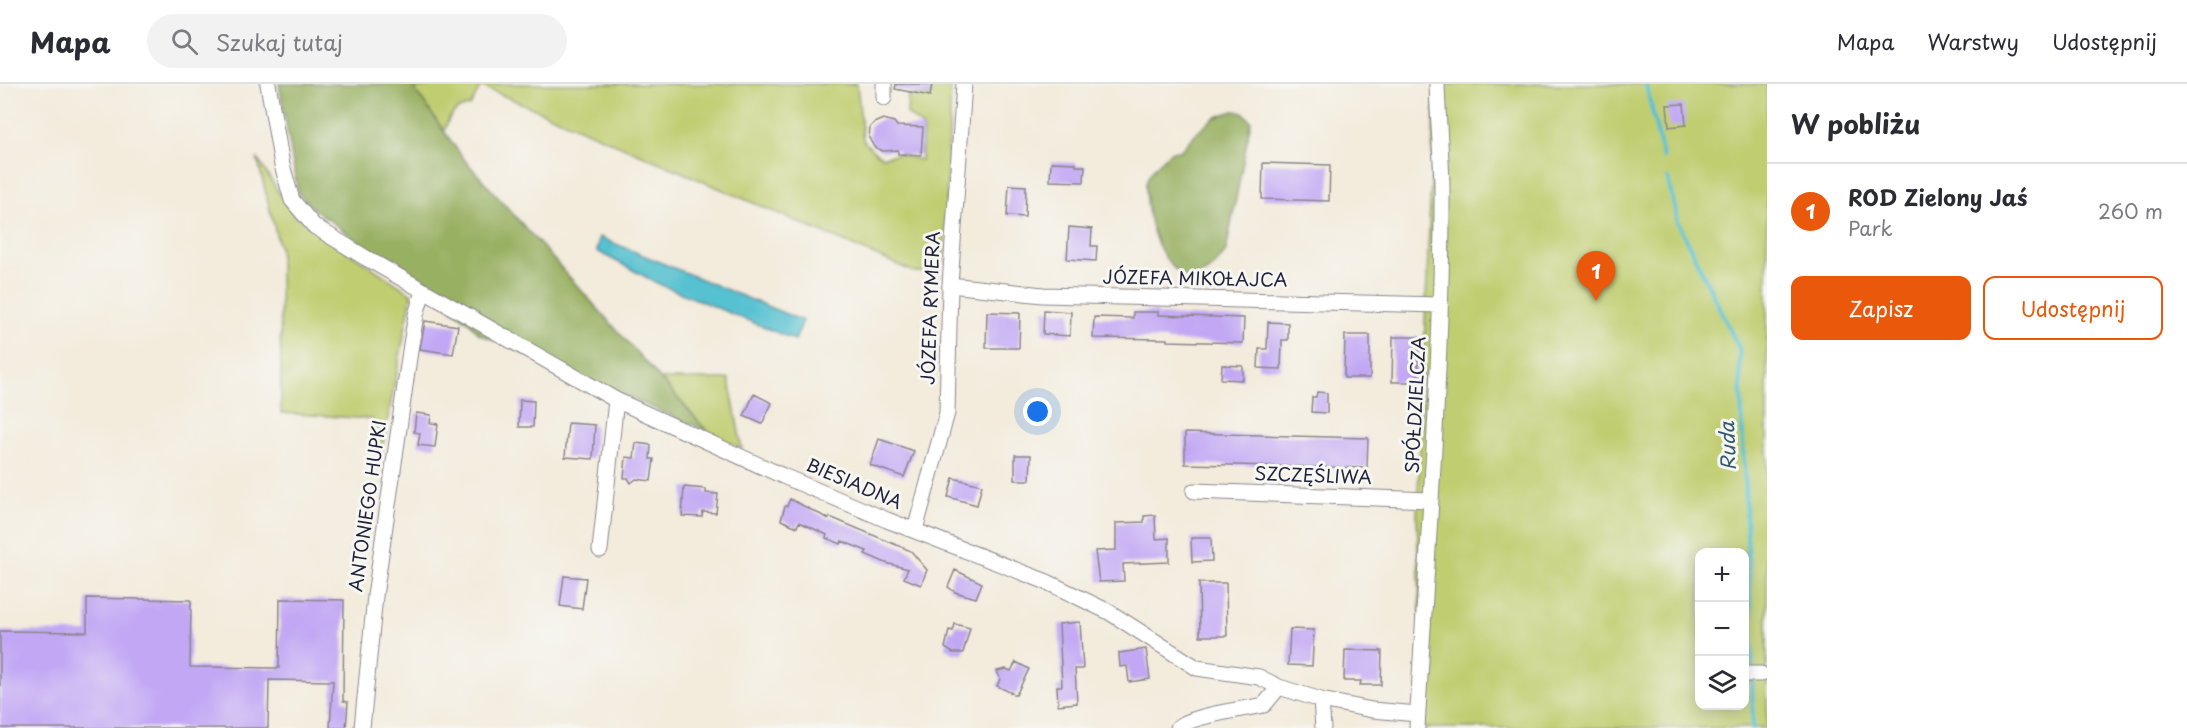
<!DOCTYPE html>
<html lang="pl">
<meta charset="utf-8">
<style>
:root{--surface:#fff;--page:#f2f2f3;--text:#2b2b33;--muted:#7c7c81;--line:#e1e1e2;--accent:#ea580c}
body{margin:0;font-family:"Playpen Sans",sans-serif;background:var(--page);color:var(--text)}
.controls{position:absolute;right:18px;bottom:18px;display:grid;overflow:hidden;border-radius:12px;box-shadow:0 3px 15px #0003}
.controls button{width:54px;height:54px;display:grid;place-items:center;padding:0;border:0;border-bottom:2px solid var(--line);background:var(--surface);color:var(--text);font:30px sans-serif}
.you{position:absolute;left:1038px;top:328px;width:21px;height:21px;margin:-15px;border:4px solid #fff;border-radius:50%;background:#1a73e8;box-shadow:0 0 0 9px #1a73e833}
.badge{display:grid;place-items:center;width:39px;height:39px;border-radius:50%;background:var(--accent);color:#fff;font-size:20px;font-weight:700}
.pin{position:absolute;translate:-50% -50px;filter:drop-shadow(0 2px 3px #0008)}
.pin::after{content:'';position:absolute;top:32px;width:21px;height:18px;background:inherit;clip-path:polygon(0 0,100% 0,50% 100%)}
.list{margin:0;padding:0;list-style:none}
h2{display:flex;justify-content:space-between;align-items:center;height:78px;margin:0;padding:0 24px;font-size:26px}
h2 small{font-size:20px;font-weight:400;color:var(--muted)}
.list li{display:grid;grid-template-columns:39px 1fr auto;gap:18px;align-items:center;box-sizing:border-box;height:96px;padding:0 24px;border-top:2px solid var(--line)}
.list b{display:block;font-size:22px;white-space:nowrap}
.list p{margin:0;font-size:20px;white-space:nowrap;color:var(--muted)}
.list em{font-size:20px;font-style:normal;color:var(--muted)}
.actions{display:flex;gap:12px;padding:18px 24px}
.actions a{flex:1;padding:14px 0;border:2px solid var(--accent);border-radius:12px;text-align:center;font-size:21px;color:var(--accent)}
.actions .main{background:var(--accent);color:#fff}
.icon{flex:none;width:33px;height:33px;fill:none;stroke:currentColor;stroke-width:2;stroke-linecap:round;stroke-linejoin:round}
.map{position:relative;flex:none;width:1767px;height:644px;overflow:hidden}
header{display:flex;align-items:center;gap:36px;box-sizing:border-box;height:84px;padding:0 30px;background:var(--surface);border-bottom:2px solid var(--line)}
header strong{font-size:28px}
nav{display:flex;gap:33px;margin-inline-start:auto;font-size:21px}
.search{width:420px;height:54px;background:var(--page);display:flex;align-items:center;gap:15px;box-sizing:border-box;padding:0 21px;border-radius:33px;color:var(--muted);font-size:22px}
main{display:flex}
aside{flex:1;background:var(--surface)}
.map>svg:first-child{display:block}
.green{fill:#c0cd6f;stroke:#717855;stroke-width:1.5;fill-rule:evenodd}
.forest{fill:#98b062;stroke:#5d694e;stroke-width:1.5}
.water{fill:#56c1d0;stroke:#3c7286;stroke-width:1.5}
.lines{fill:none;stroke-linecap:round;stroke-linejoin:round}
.stream{stroke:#56c1d0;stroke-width:4.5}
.building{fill:#c2a8f4}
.minor-casing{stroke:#8a868b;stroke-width:17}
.minor{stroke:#fff;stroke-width:15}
.labels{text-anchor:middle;stroke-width:6;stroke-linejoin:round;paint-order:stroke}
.street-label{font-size:18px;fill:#22223b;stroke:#f6f6f2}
.water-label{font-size:20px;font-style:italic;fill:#345a6f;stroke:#f6f6f2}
</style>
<header>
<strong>Mapa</strong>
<div class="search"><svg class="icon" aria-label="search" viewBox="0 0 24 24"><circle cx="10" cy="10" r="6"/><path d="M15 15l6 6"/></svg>Szukaj tutaj</div>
<nav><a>Mapa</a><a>Warstwy</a><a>Udostępnij</a></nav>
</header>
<main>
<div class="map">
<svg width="1767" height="644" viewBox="0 0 1767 644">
<rect width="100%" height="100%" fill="#f6f6f2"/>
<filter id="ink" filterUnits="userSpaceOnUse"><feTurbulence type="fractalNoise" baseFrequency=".0167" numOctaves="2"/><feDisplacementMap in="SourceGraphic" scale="12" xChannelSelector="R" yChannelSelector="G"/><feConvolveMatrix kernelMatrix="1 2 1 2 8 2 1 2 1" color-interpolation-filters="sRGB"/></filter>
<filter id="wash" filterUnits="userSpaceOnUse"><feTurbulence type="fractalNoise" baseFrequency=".008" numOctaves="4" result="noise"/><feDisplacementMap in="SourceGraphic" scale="24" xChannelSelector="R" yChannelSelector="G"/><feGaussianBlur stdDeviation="1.35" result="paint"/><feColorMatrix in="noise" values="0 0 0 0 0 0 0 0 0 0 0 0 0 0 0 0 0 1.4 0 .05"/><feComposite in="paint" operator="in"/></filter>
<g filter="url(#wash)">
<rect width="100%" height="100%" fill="#f3ebdb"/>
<path class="green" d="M 447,0 L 857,0 L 863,56 L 873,67 L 883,73 L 898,70 L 921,76 L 923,43 L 907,30 L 908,11 L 930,12 L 932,0 L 951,0 L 944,178 L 934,189 L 914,188 L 481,2 L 470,22 C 454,23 447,34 444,49 L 413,5 Z
M 1435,0 L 1767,0 L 1767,644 L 1424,644 L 1417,433 ZM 1700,468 L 1744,468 L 1744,622 L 1700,622 Z
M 257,74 L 293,131 L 412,210 L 381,370 L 372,335 L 281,329 L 280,166 Z
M 661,295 L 729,295 L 742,365 L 707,347 Z"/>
<path class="forest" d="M 279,0 L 411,0 L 463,74 L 707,347 L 479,250 L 470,239 L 314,125 L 298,109 Z
M 1233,27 L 1243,28 L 1251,37 L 1226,167 C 1216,182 1206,192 1187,194 C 1161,180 1150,146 1147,118 C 1147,112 1145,105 1146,99 C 1148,87 1163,75 1172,67 L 1180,67 L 1199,46 L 1214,34 Z"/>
<path class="water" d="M 599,153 L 803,237 L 795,256 L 659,200 L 597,167 Z"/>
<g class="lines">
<path class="stream" d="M 1646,0 L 1663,73
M 1668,95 L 1678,138 L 1739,264 L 1751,543 L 1753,644"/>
</g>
<g id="blocks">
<path class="building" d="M 896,0 L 932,0 L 930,12 L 895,5 Z
M 1684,20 L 1686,41 L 1669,43 L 1667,21 Z
M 883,35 L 894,38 L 897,42 L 923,43 L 921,71 L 898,70 L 898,66 L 883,67 L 874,63 L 869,54 L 870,43 L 874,39 Z
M 1051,78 L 1076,79 L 1076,82 L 1085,82 L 1084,98 L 1050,97 Z
M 1263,79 L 1330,81 L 1329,117 L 1262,115 Z
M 1009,101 L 1026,102 L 1025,133 L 1007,132 Z
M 1069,143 L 1092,145 L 1091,162 L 1097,162 L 1096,177 L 1067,175 Z
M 1044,226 L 1071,228 L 1070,252 L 1043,250 Z
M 987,228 L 1020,229 L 1019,264 L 986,264 Z
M 1133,228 L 1158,228 L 1158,231 L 1244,234 L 1243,259 L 1167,257 L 1167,255 L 1093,254 L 1094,233 L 1133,234 Z
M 425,237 L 458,242 L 453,270 L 420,265 Z
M 1268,238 L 1288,239 L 1288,256 L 1282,256 L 1281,285 L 1258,284 L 1259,265 L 1267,265 Z
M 1345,251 L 1370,251 L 1370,294 L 1344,294 Z
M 1393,253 L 1419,253 L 1418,298 L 1392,298 Z
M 1222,281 L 1243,282 L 1243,296 L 1221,295 Z
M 1317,308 L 1327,309 L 1327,329 L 1311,328 L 1312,313 L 1316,313 Z
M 754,310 L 772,319 L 762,340 L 744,332 Z
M 520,316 L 534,317 L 533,343 L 519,343 Z
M 416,329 L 431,331 L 430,339 L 438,340 L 435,363 L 418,361 L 420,349 L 414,348 Z
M 568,339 L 595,341 L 593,375 L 565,373 Z
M 1185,349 L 1368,354 L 1367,384 L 1185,380 Z
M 879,355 L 914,367 L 904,393 L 870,381 Z
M 636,359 L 651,361 L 650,375 L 654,375 L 651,397 L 636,395 L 631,399 L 628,394 L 624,394 L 626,373 L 634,374 Z
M 1015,371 L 1031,371 L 1030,396 L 1015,396 Z
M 953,394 L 982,401 L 977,421 L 948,413 Z
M 684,403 L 706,405 L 706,409 L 718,410 L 716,429 L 703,428 L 702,433 L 682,432 Z
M 790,415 L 829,435 L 830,433 L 911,467 L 927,486 L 921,501 L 904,494 L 908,485 L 886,479 L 865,470 L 867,467 L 842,457 L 841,460 L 826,454 L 827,451 L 823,449 L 799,438 L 797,443 L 781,436 L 785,422 L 787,422 Z
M 1155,431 L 1156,455 L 1169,454 L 1169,478 L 1123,480 L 1124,497 L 1099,498 L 1095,467 L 1116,466 L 1116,439 L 1144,438 L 1144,432 Z
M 1191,454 L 1211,454 L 1212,477 L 1192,478 Z
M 955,486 L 982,499 L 976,514 L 955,508 L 948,503 Z
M 564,492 L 586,494 L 582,525 L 560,522 Z
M 1199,499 L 1226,499 L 1227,552 L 1200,552 Z
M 87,514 L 191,516 L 190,583 L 279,584 L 280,515 L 344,516 L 343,617 L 348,618 L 346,644 L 330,644 L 333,597 L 269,596 L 268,644 L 0,644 L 0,547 L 87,548 Z
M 1080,538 L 1083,585 L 1075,585 L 1077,619 L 1058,621 L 1057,602 L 1062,602 L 1059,540 Z
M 955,540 L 970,544 L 963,569 L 953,569 L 945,564 L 949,546 L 953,547 Z
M 1290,545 L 1314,546 L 1312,582 L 1288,581 Z
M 1146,565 L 1150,595 L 1129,598 L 1127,582 L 1120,583 L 1119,569 Z
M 1345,566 L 1382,567 L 1381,601 L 1360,601 L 1361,597 L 1344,597 Z
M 1016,578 L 1029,585 L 1016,611 L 997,602 L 1000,595 L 997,587 L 1006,585 L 1011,587 Z"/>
</g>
</g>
<g filter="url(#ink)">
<use href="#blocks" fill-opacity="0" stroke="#8a868b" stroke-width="1.5"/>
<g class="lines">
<defs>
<path id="minor" d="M 268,0 L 282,81 L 292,116 L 314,142 L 366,174 L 616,316 L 783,392 L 887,436 L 1047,498 L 1109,528 L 1197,584 L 1259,593 L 1279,603 L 1321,616 L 1372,626 L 1418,630
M 884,0 L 884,14
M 950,201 L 1043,211 L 1440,221
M 1194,407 L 1430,416
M 915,446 L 947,329 L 950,201 L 964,0
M 600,466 L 616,316
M 1744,590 L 1761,590
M 1321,616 L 1323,644
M 362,644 L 375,512 L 411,260 L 416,231 L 423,207
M 1178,644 C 1188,632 1246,625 1264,621 L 1279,603
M 1417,644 C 1427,463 1443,281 1442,100 C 1441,67 1438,33 1437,0"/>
</defs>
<use href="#minor" class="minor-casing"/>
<use href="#minor" class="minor"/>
</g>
</g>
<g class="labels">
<g class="street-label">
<text transform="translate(1195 195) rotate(1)" y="6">JÓZEFA MIKOŁAJCA</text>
<text transform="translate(931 224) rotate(-88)" y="6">JÓZEFA RYMERA</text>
<text transform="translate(1416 321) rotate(-87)" y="6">SPÓŁDZIELCZA</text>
<text transform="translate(1313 392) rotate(2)" y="6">SZCZĘŚLIWA</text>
<text transform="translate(854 400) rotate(23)" y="6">BIESIADNA</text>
<text transform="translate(368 422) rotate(-82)" y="6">ANTONIEGO HUPKI</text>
</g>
<g class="water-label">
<text transform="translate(1728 362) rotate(-92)" y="7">Ruda</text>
</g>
</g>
</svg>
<div class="controls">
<button>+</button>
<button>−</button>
<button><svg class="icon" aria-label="layers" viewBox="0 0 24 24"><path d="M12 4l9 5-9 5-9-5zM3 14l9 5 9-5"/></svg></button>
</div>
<div class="you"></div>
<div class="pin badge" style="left:1596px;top:217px">1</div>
</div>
<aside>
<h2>W pobliżu<small></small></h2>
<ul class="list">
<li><span class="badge">1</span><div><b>ROD Zielony Jaś</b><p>Park</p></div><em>260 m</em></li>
</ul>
<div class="actions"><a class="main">Zapisz</a><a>Udostępnij</a></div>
</aside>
</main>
